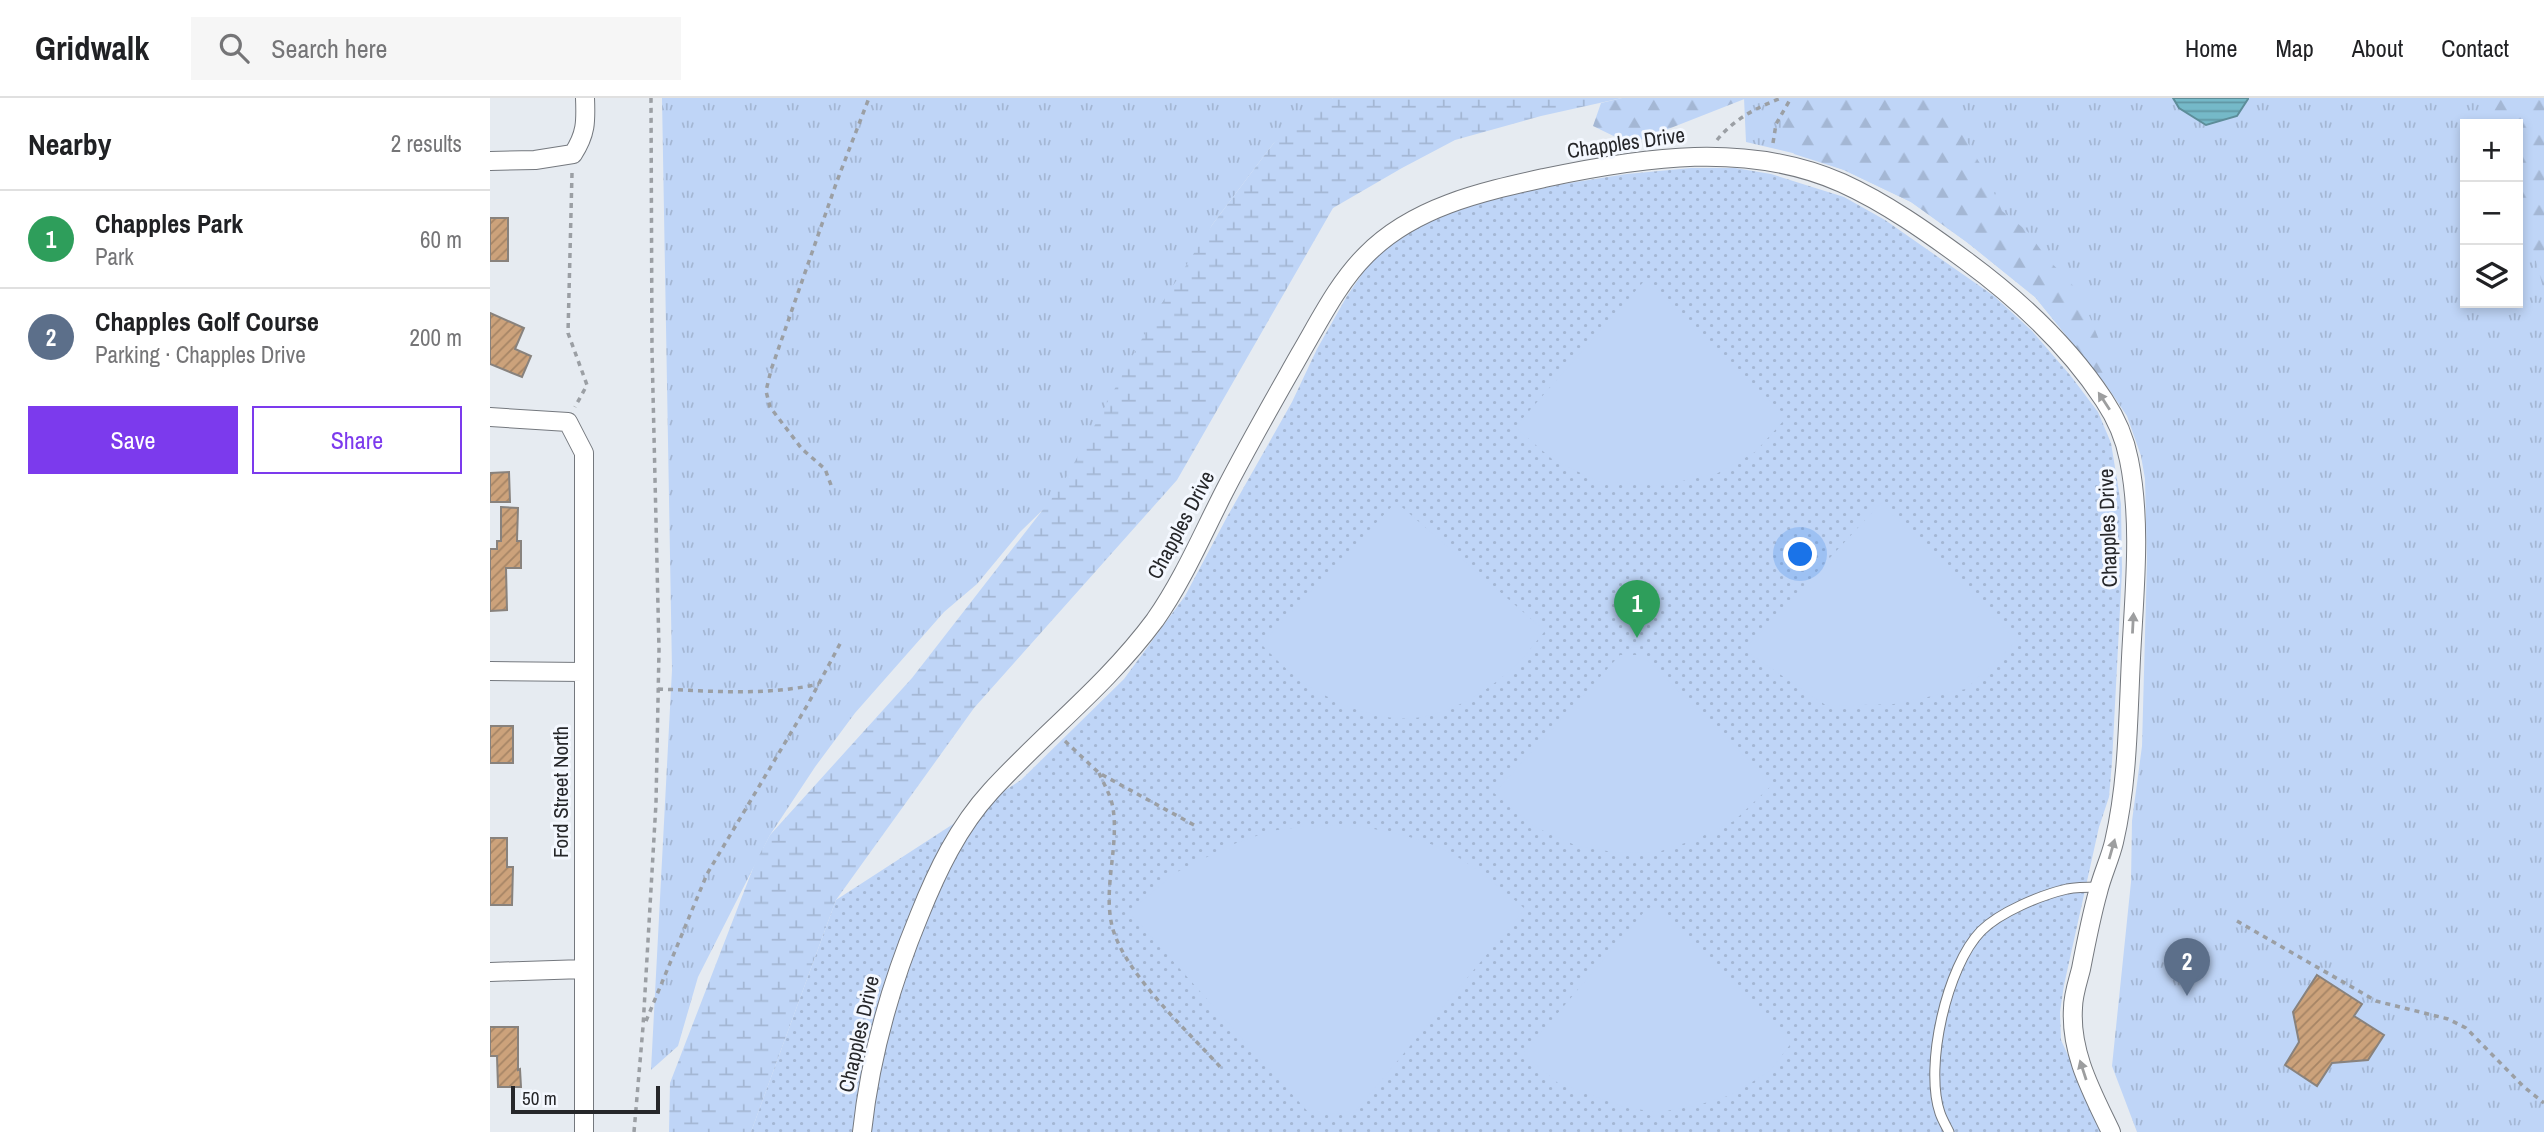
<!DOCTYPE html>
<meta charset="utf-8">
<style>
:root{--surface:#fff;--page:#f6f6f6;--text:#202124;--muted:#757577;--line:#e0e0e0;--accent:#7c3aed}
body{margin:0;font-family:"Archivo Narrow",sans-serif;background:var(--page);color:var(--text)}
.controls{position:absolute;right:21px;top:21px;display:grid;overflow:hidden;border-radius:0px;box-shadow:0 4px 10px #0003}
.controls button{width:63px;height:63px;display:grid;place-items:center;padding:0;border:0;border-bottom:2px solid var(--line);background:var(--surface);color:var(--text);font:35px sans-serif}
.scale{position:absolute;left:21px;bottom:18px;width:149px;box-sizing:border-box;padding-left:7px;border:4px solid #26272a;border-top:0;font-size:19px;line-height:24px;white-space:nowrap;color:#26272a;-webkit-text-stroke:5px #f4f8ff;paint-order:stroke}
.you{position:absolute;left:1311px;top:457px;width:24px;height:24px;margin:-18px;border:5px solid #fff;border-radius:50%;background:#1a73e8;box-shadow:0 0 0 10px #1a73e833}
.badge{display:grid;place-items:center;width:46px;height:46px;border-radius:50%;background:var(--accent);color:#fff;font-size:23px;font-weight:700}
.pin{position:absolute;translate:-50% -58px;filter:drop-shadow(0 2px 4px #0008)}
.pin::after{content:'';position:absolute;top:37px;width:24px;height:21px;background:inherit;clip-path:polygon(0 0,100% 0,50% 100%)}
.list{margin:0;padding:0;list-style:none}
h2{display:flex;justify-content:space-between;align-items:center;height:91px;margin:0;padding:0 28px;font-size:30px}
h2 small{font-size:23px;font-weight:400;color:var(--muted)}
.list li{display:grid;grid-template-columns:46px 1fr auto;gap:21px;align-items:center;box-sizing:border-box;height:98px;padding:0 28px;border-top:2px solid var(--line)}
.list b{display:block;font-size:26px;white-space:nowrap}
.list p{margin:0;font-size:23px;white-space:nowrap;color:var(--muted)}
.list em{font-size:23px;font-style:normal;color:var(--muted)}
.actions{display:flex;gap:14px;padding:21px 28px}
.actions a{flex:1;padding:16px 0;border:2px solid var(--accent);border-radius:0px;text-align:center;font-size:24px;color:var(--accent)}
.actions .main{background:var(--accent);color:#fff}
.icon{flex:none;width:38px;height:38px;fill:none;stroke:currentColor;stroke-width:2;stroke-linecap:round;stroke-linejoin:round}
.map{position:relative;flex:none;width:2054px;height:1034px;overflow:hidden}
header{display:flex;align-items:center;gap:42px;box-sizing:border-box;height:98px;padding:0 35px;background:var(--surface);border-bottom:2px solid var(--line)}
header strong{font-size:33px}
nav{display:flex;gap:38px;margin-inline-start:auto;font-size:24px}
.search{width:490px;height:63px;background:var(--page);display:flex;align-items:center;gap:18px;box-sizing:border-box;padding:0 24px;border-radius:0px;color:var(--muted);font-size:26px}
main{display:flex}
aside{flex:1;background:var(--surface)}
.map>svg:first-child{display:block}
.grass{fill:url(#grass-tufts);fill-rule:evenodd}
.forest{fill:url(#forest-firs)}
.wetland{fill:url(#wetland-marsh)}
.park{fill:url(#park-dots)}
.pitch{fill:#bfd5f7}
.water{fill:url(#water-rules);stroke:#5d8d99;stroke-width:2}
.building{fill:url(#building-hatch);stroke:#88827d;stroke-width:2}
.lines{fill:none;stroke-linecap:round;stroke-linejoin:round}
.service-casing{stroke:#74787e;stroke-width:11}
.minor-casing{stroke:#74787e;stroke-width:20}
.path{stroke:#9b9fa4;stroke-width:3.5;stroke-dasharray:5 5;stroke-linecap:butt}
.service{stroke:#fff;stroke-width:9}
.minor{stroke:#fff;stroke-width:18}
.oneway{fill:#9d9e9f}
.labels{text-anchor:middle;stroke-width:6;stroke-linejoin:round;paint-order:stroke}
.street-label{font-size:21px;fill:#26272a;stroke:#f4f8ff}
</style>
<header>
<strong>Gridwalk</strong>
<div class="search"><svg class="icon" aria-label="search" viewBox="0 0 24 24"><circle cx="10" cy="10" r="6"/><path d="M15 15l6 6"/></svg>Search here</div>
<nav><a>Home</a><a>Map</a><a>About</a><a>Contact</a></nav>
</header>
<main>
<aside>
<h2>Nearby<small>2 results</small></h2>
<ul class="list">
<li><span class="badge" style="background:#2e9e5b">1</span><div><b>Chapples Park</b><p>Park</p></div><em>60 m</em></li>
<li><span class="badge" style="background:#5c6f8a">2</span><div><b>Chapples Golf Course</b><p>Parking · Chapples Drive</p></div><em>200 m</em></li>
</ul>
<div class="actions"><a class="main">Save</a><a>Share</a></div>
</aside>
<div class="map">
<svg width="2054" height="1034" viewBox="0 0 2054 1034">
<defs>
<pattern id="grass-tufts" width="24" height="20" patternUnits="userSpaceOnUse" patternTransform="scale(1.75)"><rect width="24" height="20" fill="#bfd5f7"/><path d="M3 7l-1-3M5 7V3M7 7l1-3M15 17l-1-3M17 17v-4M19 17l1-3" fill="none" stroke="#a4b7d4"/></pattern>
<pattern id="forest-firs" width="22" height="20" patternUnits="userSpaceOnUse" patternTransform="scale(1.75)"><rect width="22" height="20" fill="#bfd5f7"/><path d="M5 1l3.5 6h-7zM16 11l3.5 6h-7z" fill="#a4b7d4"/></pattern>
<pattern id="wetland-marsh" width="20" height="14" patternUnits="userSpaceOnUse" patternTransform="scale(1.75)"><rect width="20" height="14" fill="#bfd5f7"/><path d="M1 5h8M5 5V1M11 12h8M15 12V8" fill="none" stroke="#a4b7d4"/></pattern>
<pattern id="park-dots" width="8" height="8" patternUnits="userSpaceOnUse" patternTransform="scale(1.75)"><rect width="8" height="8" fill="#bfd5f7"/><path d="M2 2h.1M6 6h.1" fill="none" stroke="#a4b7d4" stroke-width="1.8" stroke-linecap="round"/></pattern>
<pattern id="water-rules" width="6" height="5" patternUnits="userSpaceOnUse" patternTransform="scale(1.75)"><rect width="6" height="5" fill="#75b9c8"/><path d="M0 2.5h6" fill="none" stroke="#6096a3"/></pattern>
<pattern id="building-hatch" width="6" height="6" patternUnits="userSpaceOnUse" patternTransform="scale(1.75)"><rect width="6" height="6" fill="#cca27b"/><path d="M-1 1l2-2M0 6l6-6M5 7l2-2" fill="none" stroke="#a58465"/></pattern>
</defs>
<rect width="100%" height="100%" fill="#e6ebf1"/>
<path class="grass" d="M 172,0 L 843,0 L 783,46 L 722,127 L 602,364 L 530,434 L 487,486 L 454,514 L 365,615 L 325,669 L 280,737 L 208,879 L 188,948 L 161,972 L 182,572 Z
M 1254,0 L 2054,0 L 2054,1034 L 1647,1034 L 1622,968 L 1641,784 L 1642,723 L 1652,648 L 1657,463 L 1655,381 L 1651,358 L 1637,318 L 1614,284 L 1545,199 L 1478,145 L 1421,104 L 1354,72 L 1315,58 L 1256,44 ZM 1975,26 L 2028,26 L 2028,205 L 1975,205 Z"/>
<path class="forest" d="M 1132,0 L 1257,0 L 1140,46 L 1103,28 L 1111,5 Z
M 1287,0 L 1456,0 L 1480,49 L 1495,74 L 1512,113 L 1537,133 L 1556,159 L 1590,195 L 1616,259 L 1614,284 L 1545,199 L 1478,145 L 1421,104 L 1354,72 L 1304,56 L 1295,36 Z
M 1993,0 L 2054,0 L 2054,193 L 2028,96 L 2028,26 L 2003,26 Z"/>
<path class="wetland" d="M 843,0 L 1132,0 L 1051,18 L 965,42 L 912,70 L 843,110 L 687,382 L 484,610 L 346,802 L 261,1034 L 179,1034 L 180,985 L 265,765 L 280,737 L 422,580 L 572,387 L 670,208 L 722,127 L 783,46 L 820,12 Z"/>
<path class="park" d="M 1201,70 L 1245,70 L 1281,76 L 1354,99 L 1395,122 L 1504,198 L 1542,233 L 1580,277 L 1608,314 L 1621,345 L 1631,406 L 1632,473 L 1622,664 L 1619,699 L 1609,729 L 1574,887 L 1570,914 L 1571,942 L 1613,1034 L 261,1034 L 346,802 L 531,682 L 634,581 L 695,498 L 737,419 L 802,304 L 827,251 L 857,198 L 885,157 L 906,140 L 952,118 L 1002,101 L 1073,86 L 1137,76 Z"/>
<path class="pitch" d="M 1156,181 L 1297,319 L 1265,354 L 1228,375 L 1170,388 L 1107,383 L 1062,361 L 1025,329 Z
M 906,404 L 1055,533 C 1045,545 1035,559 1024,569 C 994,597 946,625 904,620 C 870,617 833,599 806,579 C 793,569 782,557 771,546 Z
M 1391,405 L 1527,543 L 1476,591 L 1404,606 L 1337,608 L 1254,552 Z
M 1130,557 L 1152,557 L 1283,686 L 1244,723 L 1204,742 L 1165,755 L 1123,754 L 1087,748 L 1045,729 L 1004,695 Z
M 861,727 C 890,732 919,737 946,748 C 976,760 1011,790 1035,811 L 863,1016 L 819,1015 L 639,814 L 685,775 L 741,747 L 780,733 L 818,728 Z
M 1154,814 L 1175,814 L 1302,944 L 1280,973 L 1241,997 L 1205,1008 L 1169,1014 L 1137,1010 L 1068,985 L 1033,956 Z"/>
<path class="water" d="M 1683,0 L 1758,0 L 1758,1 L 1747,18 L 1716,27 L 1689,10 Z"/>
<path class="building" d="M 0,120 L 18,120 L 18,163 L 0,163 Z
M 0,215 L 34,230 L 25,251 L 41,258 L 32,279 L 0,266 Z
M 19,374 L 20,404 L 0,404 L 0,375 Z
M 11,409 L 28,410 L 27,443 L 31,443 L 31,470 L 16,470 L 17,512 L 0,513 L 0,451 L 7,451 L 7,443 L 11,443 Z
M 0,628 L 23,628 L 23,665 L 0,665 Z
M 0,740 L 17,740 L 17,769 L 23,769 L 22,807 L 0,807 Z
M 1827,877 L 1872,906 L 1864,918 L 1894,937 L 1878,962 L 1842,965 L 1827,988 L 1795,967 L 1809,944 L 1803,914 Z
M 0,929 L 28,929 L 28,972 L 30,971 L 31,989 L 8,989 L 7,958 L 0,958 Z"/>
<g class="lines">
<defs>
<path id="service" d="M 1459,1034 C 1456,1028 1452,1021 1450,1015 C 1434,968 1457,868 1491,833 C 1510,814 1551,797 1577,791 C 1587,789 1599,789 1609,789"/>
<path id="minor" d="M 0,63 L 45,62 L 83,56 C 96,36 96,24 95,0
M 0,319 L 78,324 L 94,355 L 94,1034
M 0,573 L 94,574
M 0,874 L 94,871
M 372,1034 C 380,959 400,888 429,818 C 447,773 468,729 501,693 C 555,634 616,588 665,522 C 693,482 712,437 734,394 C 758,347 784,302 810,256 C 830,222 848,185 876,157 C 923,109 991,94 1054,80 C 1153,59 1257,43 1352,85 C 1396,105 1437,134 1475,162 C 1528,201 1578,247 1614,302 C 1626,320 1635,341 1639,362 C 1652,426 1644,496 1641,560 C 1638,621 1638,684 1624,744 C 1620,761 1612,777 1608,794 C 1601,819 1596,845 1591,871 C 1588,883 1583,897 1583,910 C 1580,955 1602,994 1621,1034"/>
</defs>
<use href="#service" class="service-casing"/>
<use href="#minor" class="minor-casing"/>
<path class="path" d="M 1227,42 C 1244,21 1266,10 1291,0
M 1283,45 L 1286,26 L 1301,0
M 82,75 L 78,235 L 97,287 L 85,309
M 341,387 L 335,371 L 312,351 L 280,309 L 276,293 L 281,272 L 347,83 L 379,0
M 168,591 C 222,593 275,598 329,586
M 575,643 L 609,675 L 704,727
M 609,675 C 614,686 621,698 623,710 C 629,749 613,789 622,828 C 634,876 700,935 733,972
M 1747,823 L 1886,903 L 1958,921 L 1976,930 L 2034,989 L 2054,1005
M 156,923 L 217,776 L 318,606 L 351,544
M 144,1034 L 153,929 L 166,705 L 169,552 L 162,252 L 161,0"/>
<use href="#service" class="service"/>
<use href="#minor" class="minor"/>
</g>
<defs><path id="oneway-solid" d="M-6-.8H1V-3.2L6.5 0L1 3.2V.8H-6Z" transform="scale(1.75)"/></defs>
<g class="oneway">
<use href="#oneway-solid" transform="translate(1614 303) rotate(-123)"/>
<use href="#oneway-solid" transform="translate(1643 525) rotate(-87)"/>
<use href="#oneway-solid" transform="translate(1622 751) rotate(-74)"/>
<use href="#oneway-solid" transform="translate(1593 972) rotate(-108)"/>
</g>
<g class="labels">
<g class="street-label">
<text transform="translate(1136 45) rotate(-8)" y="7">Chapples Drive</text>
<text transform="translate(691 427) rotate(-62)" y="7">Chapples Drive</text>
<text transform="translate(1618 430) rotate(-92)" y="7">Chapples Drive</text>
<text transform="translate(71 694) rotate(-90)" y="7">Ford Street North</text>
<text transform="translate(369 936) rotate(-77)" y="7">Chapples Drive</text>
</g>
</g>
</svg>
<div class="controls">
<button>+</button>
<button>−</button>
<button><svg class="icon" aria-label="layers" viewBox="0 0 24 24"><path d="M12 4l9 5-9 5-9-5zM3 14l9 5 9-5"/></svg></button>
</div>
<div class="scale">50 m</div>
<div class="you"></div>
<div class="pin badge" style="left:1147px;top:540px;background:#2e9e5b">1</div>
<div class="pin badge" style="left:1697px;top:898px;background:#5c6f8a">2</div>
</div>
</main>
